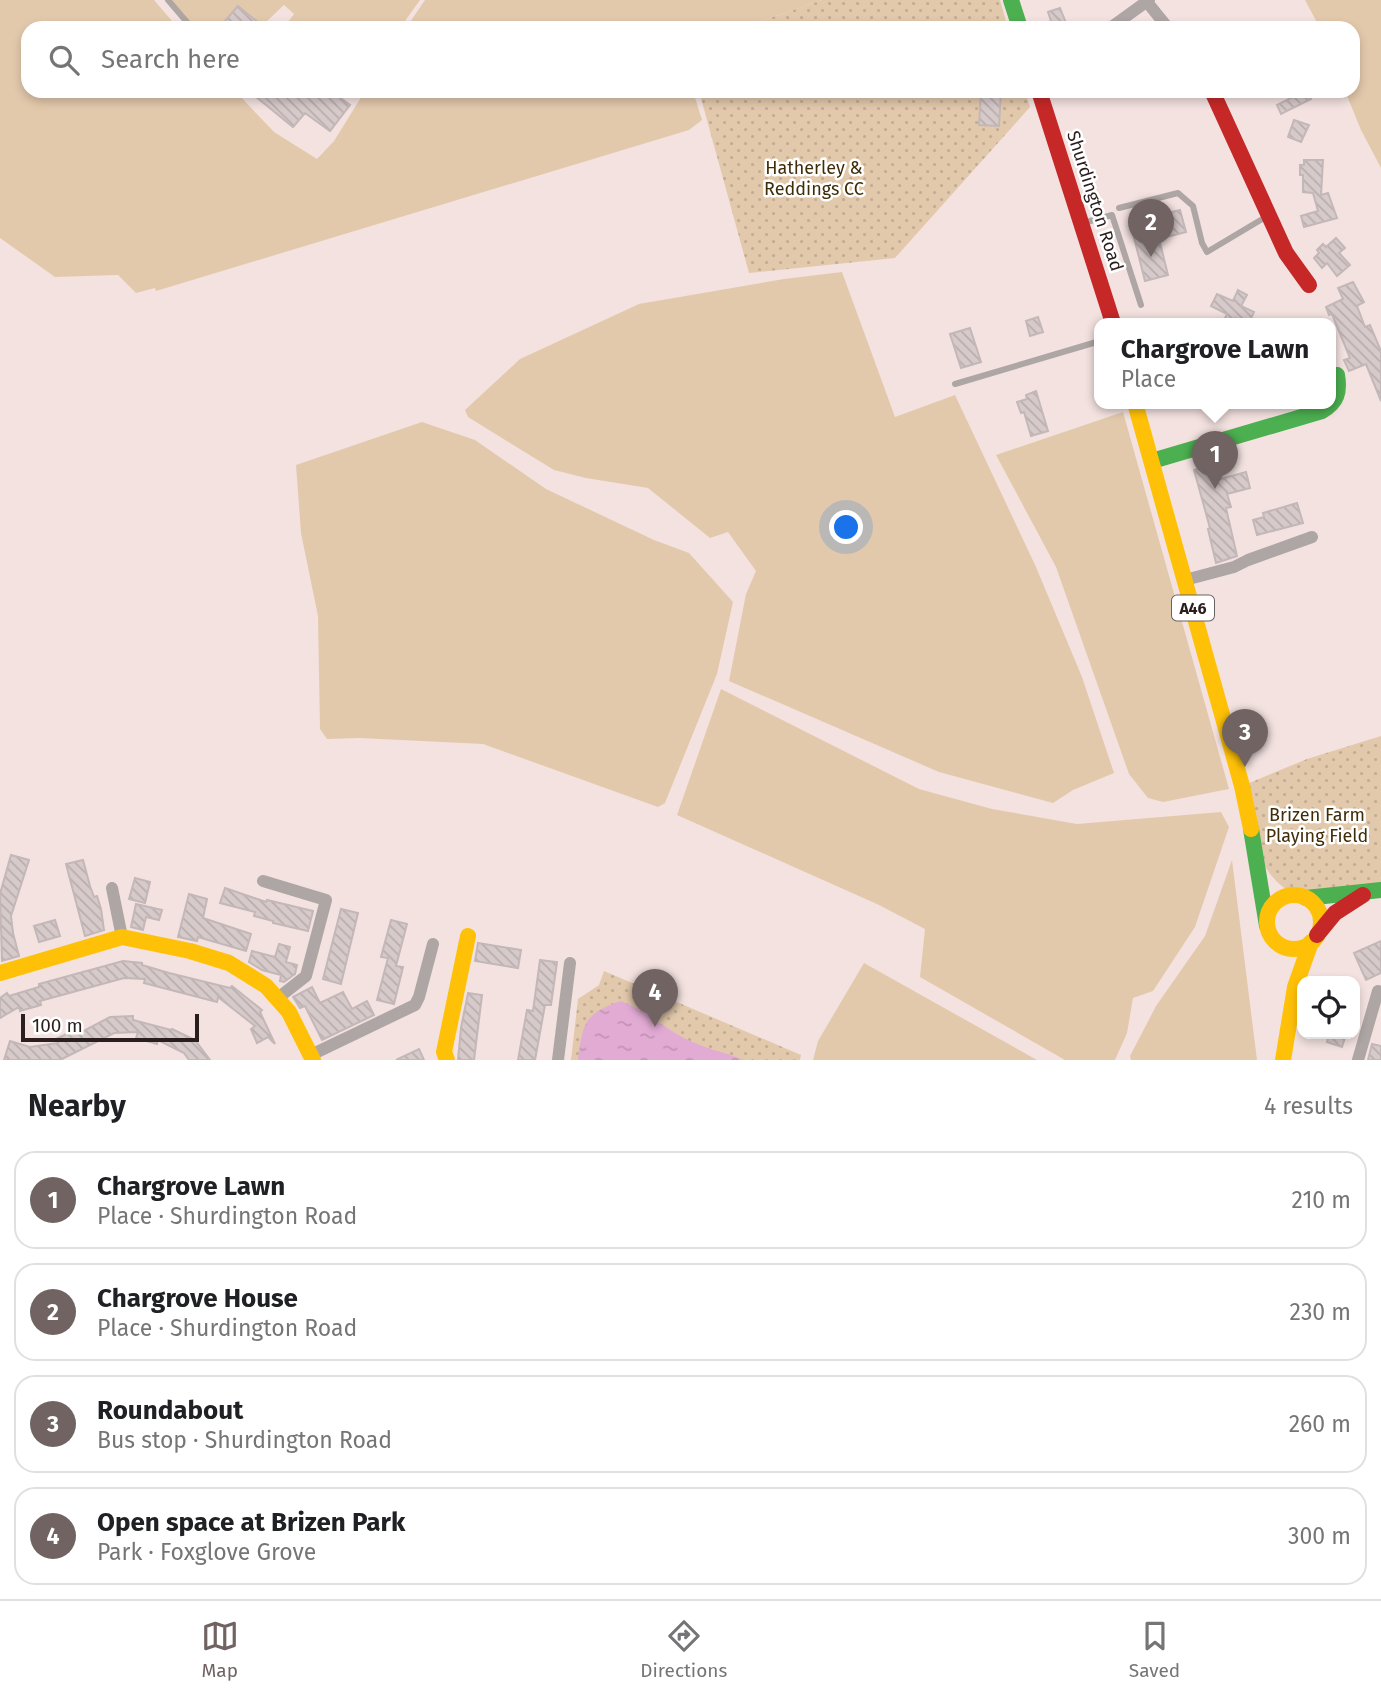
<!DOCTYPE html>
<meta charset="utf-8">
<style>
:root{--surface:#fff;--page:#f6f6f6;--text:#202124;--muted:#757577;--line:#e0e0e0;--accent:#706362}
body{margin:0;font-family:"Fira Sans",sans-serif;background:var(--page);color:var(--text)}
.controls{position:absolute;right:21px;bottom:21px;display:grid;overflow:hidden;border-radius:14px;box-shadow:0 4px 10px #0003}
.controls button{width:63px;height:63px;display:grid;place-items:center;padding:0;border:0;border-bottom:2px solid var(--line);background:var(--surface);color:var(--text);font:35px sans-serif}
.scale{position:absolute;left:21px;bottom:18px;width:178px;box-sizing:border-box;padding-left:7px;border:4px solid #2a1f1e;border-top:0;font-size:19px;line-height:24px;white-space:nowrap;color:#2a1f1e;-webkit-text-stroke:5px #fff;paint-order:stroke}
.you{position:absolute;left:847px;top:528px;width:24px;height:24px;margin:-18px;border:5px solid #fff;border-radius:50%;background:#1a73e8;box-shadow:0 0 0 10px #1a73e833}
.badge{display:grid;place-items:center;width:46px;height:46px;border-radius:50%;background:var(--accent);color:#fff;font-size:23px;font-weight:700}
.pin{position:absolute;translate:-50% -58px;filter:drop-shadow(0 2px 4px #0008)}
.pin::after{content:'';position:absolute;top:37px;width:24px;height:21px;background:inherit;clip-path:polygon(0 0,100% 0,50% 100%)}
.popup{position:absolute;left:1094px;top:318px;width:242px;height:91px;box-sizing:border-box;display:grid;place-content:center;border-radius:14px;background:var(--surface);filter:drop-shadow(0 2px 5px #0005);font-size:23px;white-space:nowrap;color:var(--muted)}
.popup b{font-size:26px;color:var(--text)}
.popup::after{content:'';position:absolute;left:50%;top:100%;margin-left:-14px;border:14px solid transparent;border-top-color:var(--surface)}
.list{margin:0;padding:0;list-style:none}
h2{display:flex;justify-content:space-between;align-items:center;height:91px;margin:0;padding:0 28px;font-size:30px}
h2 small{font-size:23px;font-weight:400;color:var(--muted)}
.list li{display:grid;grid-template-columns:46px 1fr auto;gap:21px;align-items:center;box-sizing:border-box;height:98px;margin:0 14px 14px;padding:0 14px;border:2px solid var(--line);border-radius:21px}
.list b{display:block;font-size:26px;white-space:nowrap}
.list p{margin:0;font-size:23px;white-space:nowrap;color:var(--muted)}
.list em{font-size:23px;font-style:normal;color:var(--muted)}
.icon{flex:none;width:38px;height:38px;fill:none;stroke:currentColor;stroke-width:2;stroke-linecap:round;stroke-linejoin:round}
.map{position:relative;flex:none;width:1381px;height:1060px;overflow:hidden}
.search{position:absolute;background:var(--surface);box-shadow:0 4px 10px #0003;left:21px;right:21px;top:21px;height:77px;display:flex;align-items:center;gap:18px;box-sizing:border-box;padding:0 24px;border-radius:21px;color:var(--muted);font-size:26px}
.sheet{height:539px;background:var(--surface)}
nav{display:flex;justify-content:space-around;align-items:center;box-sizing:border-box;height:98px;border-top:2px solid var(--line);background:var(--surface);font-size:19px;color:var(--muted)}
nav a{display:grid;justify-items:center;gap:4px}
nav .on{color:var(--accent)}
.map>svg:first-child{display:block}
.grass{fill:#e3c9ac}
.park{fill:url(#park-dots)}
.water{fill:url(#water-ripples)}
.building{fill:url(#building-back-hatch);stroke:#c4b7b8;stroke-width:2}
.lines{fill:none;stroke-linecap:round;stroke-linejoin:round}
.lane{stroke:#aea6a4;stroke-width:6}
.street{stroke:#aea6a4;stroke-width:12}
.fast{stroke:#4caf50;stroke-width:16}
.slow{stroke:#ffc107;stroke-width:16}
.jam{stroke:#c62828;stroke-width:16}
.labels{text-anchor:middle;stroke-width:5;stroke-linejoin:round;paint-order:stroke}
.shield{fill:#fff;stroke:#6a6262;stroke-width:2}
.shield-label{font-size:16px;font-weight:bold;fill:#2a1f1e}
.park-label{font-size:18px;fill:#402c07;stroke:#fff}
.street-label{font-size:18px;fill:#2a1f1e;stroke:#fff}
</style>
<div class="map">
<svg width="1381" height="1060" viewBox="0 0 1381 1060">
<defs>
<pattern id="park-dots" width="8" height="8" patternUnits="userSpaceOnUse" patternTransform="scale(1.75)"><rect width="8" height="8" fill="#e3c9ac"/><path d="M2 2h.1M6 6h.1" fill="none" stroke="#c3ac94" stroke-width="1.8" stroke-linecap="round"/></pattern>
<pattern id="water-ripples" width="26" height="14" patternUnits="userSpaceOnUse" patternTransform="scale(1.75)"><rect width="26" height="14" fill="#e2abd4"/><path d="M2 4q2-2 4 0t4 0M15 11q2-2 4 0t4 0" fill="none" stroke="#c293b6"/></pattern>
<pattern id="building-back-hatch" width="6" height="6" patternUnits="userSpaceOnUse" patternTransform="scale(1.75)"><rect width="6" height="6" fill="#d7caca"/><path d="M-1 5l2 2M0 0l6 6M5-1l2 2" fill="none" stroke="#b9adad"/></pattern>
</defs>
<rect width="100%" height="100%" fill="#f3e2e0"/>
<path class="grass" d="M 0,0 L 154,0 L 178,28 L 28,28 L 28,91 L 235,91 L 274,132 L 317,159 L 334,141 L 365,91 L 693,91 L 702,120 L 689,130 L 156,291 L 155,288 L 136,293 L 118,275 L 55,277 L 0,238 Z
M 168,0 L 420,0 L 400,28 L 295,28 L 288,22 L 294,14 L 284,5 L 264,24 L 259,24 L 238,6 L 219,28 L 194,28 Z
M 425,0 L 822,0 L 741,28 L 406,28 Z
M 1305,0 L 1381,0 L 1381,168 L 1361,130 L 1345,91 L 1353,91 L 1353,28 L 1320,28 Z
M 842,272 L 895,417 L 955,395 L 1036,567 L 1082,677 L 1114,773 L 1073,790 L 1053,803 L 939,772 L 729,681 L 746,594 L 756,571 L 728,532 L 710,538 L 648,488 L 586,478 L 554,470 L 468,417 L 465,410 L 520,359 L 639,304 L 784,279 Z
M 1123,412 L 1229,789 L 1163,802 L 1148,798 L 1129,774 L 1056,567 L 996,455 Z
M 422,422 L 475,440 L 546,489 L 654,540 L 689,553 L 733,602 L 717,674 L 665,803 L 658,807 L 483,744 L 360,738 L 327,739 L 320,729 L 318,616 L 301,533 L 296,465 Z
M 721,689 L 919,789 L 992,809 L 1077,824 L 1221,812 L 1229,827 L 1195,927 L 1153,991 L 1133,998 L 1127,1033 L 1115,1060 L 1065,1060 L 920,977 L 925,929 L 879,905 L 677,815 Z
M 1232,860 L 1257,1060 L 1131,1060 L 1130,1056 L 1156,1006 L 1205,936 Z
M 864,963 L 1037,1060 L 813,1060 L 818,1041 Z"/>
<path class="park" d="M 822,0 L 1000,0 L 1008,28 L 741,28 Z
M 699,91 L 1025,91 L 1030,107 L 895,258 L 749,273 Z
M 1381,736 L 1381,890 L 1306,898 C 1256,885 1251,829 1242,786 L 1307,759 Z
M 604,971 L 801,1055 L 800,1060 L 571,1060 L 578,999 L 599,985 Z"/>
<path class="water" d="M 621,1001 C 643,1009 662,1026 682,1037 C 702,1048 724,1052 744,1060 L 578,1060 C 583,1022 584,1014 621,1001 Z"/>
<path class="building" d="M 238,6 L 265,28 L 219,28 Z
M 1060,8 L 1068,28 L 1056,28 L 1055,23 L 1052,24 L 1048,12 Z
M 249,91 L 331,91 L 350,105 L 330,131 L 305,113 L 293,127 Z
M 981,91 L 1001,91 L 999,126 L 979,125 Z
M 1287,91 L 1307,91 L 1311,99 L 1281,114 L 1277,105 L 1291,98 Z
M 1294,120 L 1309,125 L 1301,142 L 1288,137 Z
M 1304,160 L 1323,160 L 1321,195 L 1328,193 L 1337,218 L 1304,227 L 1301,216 L 1318,211 L 1313,193 L 1303,192 L 1303,175 L 1300,175 L 1300,165 L 1304,165 Z
M 1180,210 L 1186,232 L 1159,239 L 1168,275 L 1145,281 L 1130,222 Z
M 1336,238 L 1345,248 L 1339,253 L 1350,265 L 1337,276 L 1327,263 L 1322,268 L 1314,258 L 1319,253 L 1317,250 L 1323,244 L 1326,247 Z
M 1353,282 L 1364,302 L 1357,306 L 1365,327 L 1370,325 L 1381,351 L 1381,401 L 1366,364 L 1349,371 L 1344,360 L 1350,358 L 1332,314 L 1329,315 L 1326,307 L 1343,299 L 1338,288 Z
M 1238,290 L 1247,295 L 1241,306 L 1254,312 L 1249,323 L 1235,318 L 1233,323 L 1230,323 L 1224,320 L 1227,314 L 1211,306 L 1217,294 L 1233,301 Z
M 1038,317 L 1043,332 L 1030,336 L 1026,321 Z
M 970,328 L 981,362 L 961,368 L 950,334 Z
M 1036,391 L 1048,431 L 1031,436 L 1024,412 L 1021,413 L 1017,402 L 1027,399 L 1026,395 Z
M 1213,465 L 1217,480 L 1246,472 L 1250,488 L 1227,494 L 1231,507 L 1226,508 L 1237,556 L 1216,563 L 1208,529 L 1210,528 L 1194,470 Z
M 1297,503 L 1303,523 L 1257,535 L 1253,520 L 1264,517 L 1263,513 Z
M 11,855 L 29,860 L 11,916 L 13,933 L 19,956 L 2,961 L 0,894 Z
M 83,860 L 90,886 L 94,897 L 97,896 L 101,909 L 104,930 L 85,936 L 66,864 Z
M 135,878 L 150,882 L 145,903 L 129,899 Z
M 225,888 L 266,902 L 267,900 L 313,911 L 308,931 L 273,923 L 273,921 L 254,916 L 255,912 L 220,903 Z
M 189,894 L 207,899 L 203,918 L 251,934 L 246,951 L 198,937 L 197,941 L 178,937 Z
M 136,904 L 162,910 L 159,920 L 146,917 L 143,930 L 131,927 Z
M 341,909 L 358,913 L 341,984 L 323,979 Z
M 55,920 L 60,936 L 39,942 L 34,926 Z
M 391,920 L 407,924 L 396,966 L 403,967 L 394,1004 L 377,1000 L 388,958 L 381,957 Z
M 1381,941 L 1381,973 L 1366,980 L 1354,953 Z
M 478,943 L 521,950 L 518,968 L 475,961 Z
M 279,944 L 290,947 L 286,962 L 297,965 L 295,974 L 284,982 L 280,981 L 281,975 L 262,970 L 249,962 L 252,951 L 275,957 Z
M 540,960 L 557,962 L 551,1005 L 545,1005 L 535,1060 L 518,1060 L 527,1010 L 533,1011 Z
M 123,961 L 142,963 L 142,965 L 169,973 L 230,988 L 232,986 L 262,1010 L 260,1012 L 275,1044 L 268,1037 L 257,1043 L 251,1029 L 255,1026 L 218,997 L 217,1002 L 144,983 L 145,979 L 124,978 L 40,1001 L 41,1005 L 20,1011 L 19,1007 L 0,1018 L 0,998 L 7,993 L 9,996 L 39,987 L 39,984 Z
M 312,987 L 320,1003 L 343,992 L 352,1009 L 367,1001 L 374,1015 L 322,1040 L 305,1006 L 300,1008 L 293,997 Z
M 468,993 L 482,995 L 474,1060 L 458,1060 L 461,1028 Z
M 133,1016 L 133,1020 L 171,1030 L 172,1029 L 195,1040 L 210,1060 L 189,1060 L 184,1053 L 158,1040 L 157,1044 L 136,1038 L 138,1032 L 114,1033 L 60,1060 L 4,1060 L 10,1041 L 30,1047 L 58,1043 L 56,1039 L 75,1030 L 78,1034 L 110,1017 Z
M 1329,1034 L 1346,1034 L 1342,1047 L 1327,1042 Z
M 1372,1044 L 1381,1046 L 1381,1060 L 1368,1060 Z
M 419,1049 L 424,1060 L 396,1060 Z"/>
<g class="lines">
<path class="lane" d="M 168,0 L 192,28
M 1119,208 L 1178,193 L 1193,206 L 1202,243 L 1207,252 L 1269,215
M 1083,223 L 1112,215 L 1141,305
M 955,384 L 1100,341"/>
<path class="street" d="M 1147,2 L 1168,28
M 1110,28 L 1149,0
M 1185,580 L 1234,567 L 1248,560 L 1312,537
M 263,881 L 326,900 L 306,976 L 278,998
M 112,888 L 122,937
M 311,1055 L 415,1005 L 419,997 L 433,944
M 558,1060 L 570,963
M 1358,1060 L 1378,991"/>
<path class="fast" d="M 1011,0 L 1020,28
M 1152,461 L 1322,411 C 1337,402 1340,392 1337,375
M 1251,829 L 1267,926
M 1306,898 L 1381,890"/>
<path class="slow" d="M 1135,403 L 1242,786 L 1251,829
M1267 922a27 27 0 1 1 54 0a27 27 0 1 1-54 0Z
M 0,973 L 122,937 L 190,951 L 229,963 L 266,986 L 289,1012 L 313,1060
M 447,1060 L 444,1052 L 468,936
M 1283,1060 L 1295,987 L 1311,942"/>
<path class="jam" d="M 1039,91 L 1113,323
M 1212,91 L 1286,253 L 1309,285
M 1317,935 L 1335,913 L 1363,895"/>
</g>
<g class="labels">
<rect class="shield" x="1172" y="595.5" width="42" height="25" rx="5"/>
<g class="shield-label">
<text x="1193" y="614">A46</text>
</g>
<g class="park-label">
<text x="814" y="174">Hatherley &amp;<tspan x="814" dy="21">Reddings CC</tspan></text>
<text x="1317" y="821">Brizen Farm<tspan x="1317" dy="21">Playing Field</tspan></text>
</g>
<g class="street-label">
<text transform="translate(1095 201) rotate(72)" y="6">Shurdington Road</text>
</g>
</g>
</svg>
<div class="controls">
<button><svg class="icon" aria-label="locate" viewBox="0 0 24 24"><circle cx="12" cy="12" r="6"/><path d="M12 2v4M12 18v4M2 12h4M18 12h4"/></svg></button>
</div>
<div class="scale">100 m</div>
<div class="you"></div>
<div class="pin badge" style="left:1215px;top:489px">1</div>
<div class="popup"><b>Chargrove Lawn</b>Place</div>
<div class="pin badge" style="left:1151px;top:257px">2</div>
<div class="pin badge" style="left:1245px;top:767px">3</div>
<div class="pin badge" style="left:655px;top:1027px">4</div>
<div class="search"><svg class="icon" aria-label="search" viewBox="0 0 24 24"><circle cx="10" cy="10" r="6"/><path d="M15 15l6 6"/></svg>Search here</div>
</div>
<section class="sheet">
<h2>Nearby<small>4 results</small></h2>
<ul class="list">
<li><span class="badge">1</span><div><b>Chargrove Lawn</b><p>Place · Shurdington Road</p></div><em>210 m</em></li>
<li><span class="badge">2</span><div><b>Chargrove House</b><p>Place · Shurdington Road</p></div><em>230 m</em></li>
<li><span class="badge">3</span><div><b>Roundabout</b><p>Bus stop · Shurdington Road</p></div><em>260 m</em></li>
<li><span class="badge">4</span><div><b>Open space at Brizen Park</b><p>Park · Foxglove Grove</p></div><em>300 m</em></li>
</ul>
</section>
<nav>
<a class="on"><svg class="icon" aria-label="map" viewBox="0 0 24 24"><path d="M3 6l6-2 6 2 6-2v14l-6 2-6-2-6 2zM9 4v14M15 6v14"/></svg>Map</a>
<a><svg class="icon" aria-label="directions" viewBox="0 0 24 24"><path d="M12 3l9 9-9 9-9-9zM9 14v-3h6M13 9l2 2-2 2"/></svg>Directions</a>
<a><svg class="icon" aria-label="saved" viewBox="0 0 24 24"><path d="M7 4h10v16l-5-4-5 4z"/></svg>Saved</a>
</nav>
